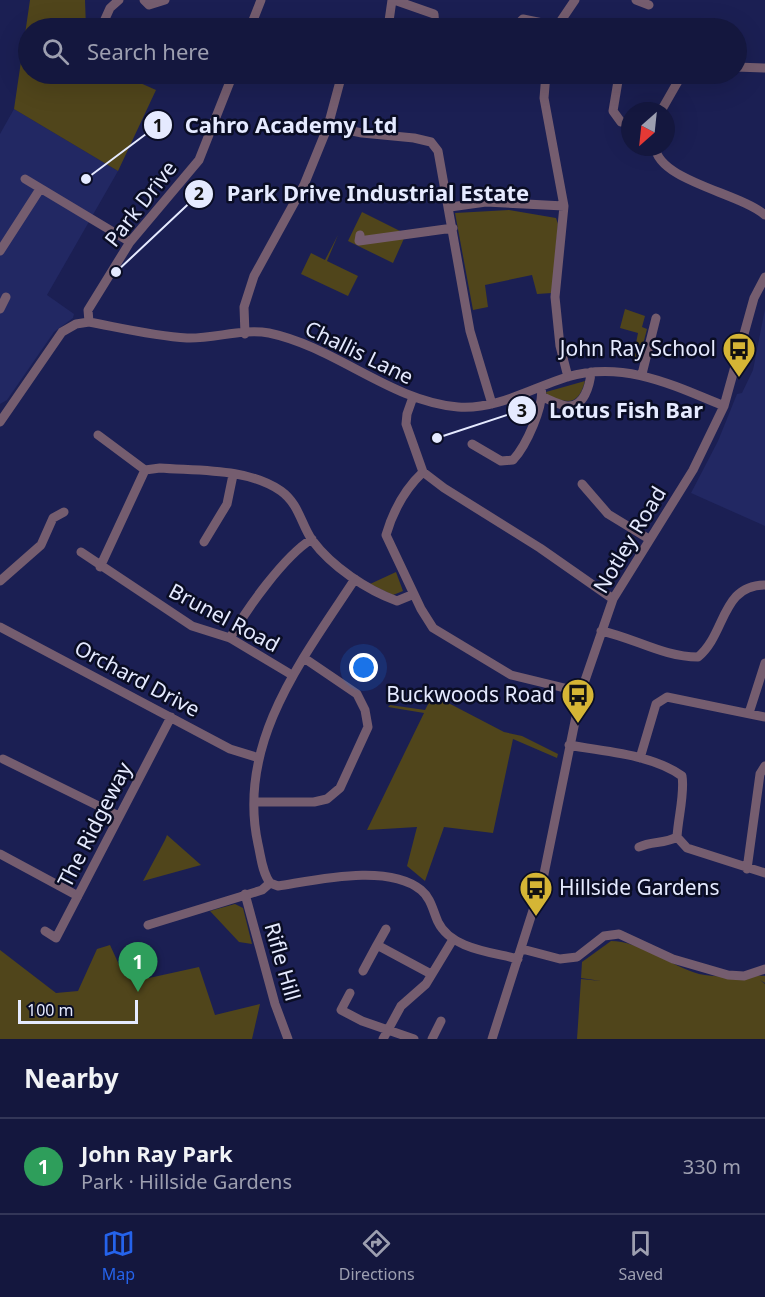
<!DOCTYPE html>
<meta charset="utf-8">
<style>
:root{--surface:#14173e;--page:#1d2045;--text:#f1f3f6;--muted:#9d9fb0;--line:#333658;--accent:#2563eb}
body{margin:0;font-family:"Noto Sans",sans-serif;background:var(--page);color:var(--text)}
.compass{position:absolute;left:621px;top:102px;width:54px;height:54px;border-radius:50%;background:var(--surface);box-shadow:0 6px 24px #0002;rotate:207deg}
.scale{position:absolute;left:18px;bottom:15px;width:120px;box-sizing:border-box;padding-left:6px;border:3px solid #e5eaff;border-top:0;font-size:16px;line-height:21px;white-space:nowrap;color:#e5eaff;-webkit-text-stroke:4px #0a0d24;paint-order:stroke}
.you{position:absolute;left:364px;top:668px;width:21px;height:21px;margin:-15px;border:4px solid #fff;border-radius:50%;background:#1a73e8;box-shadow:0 0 0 9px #1a73e833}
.badge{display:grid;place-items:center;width:39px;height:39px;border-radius:50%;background:var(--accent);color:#fff;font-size:20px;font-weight:700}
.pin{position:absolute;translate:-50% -50px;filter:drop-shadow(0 2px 3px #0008)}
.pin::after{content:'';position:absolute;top:32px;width:21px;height:18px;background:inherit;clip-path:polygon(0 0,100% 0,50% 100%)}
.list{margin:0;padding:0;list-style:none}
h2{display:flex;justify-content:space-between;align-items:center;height:78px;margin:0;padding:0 24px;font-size:26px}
h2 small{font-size:20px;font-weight:400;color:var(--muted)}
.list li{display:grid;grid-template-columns:39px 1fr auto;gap:18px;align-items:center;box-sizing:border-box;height:96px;padding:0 24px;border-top:2px solid var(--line)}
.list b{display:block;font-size:22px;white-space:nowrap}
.list p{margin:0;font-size:20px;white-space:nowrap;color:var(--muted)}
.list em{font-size:20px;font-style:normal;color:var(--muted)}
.icon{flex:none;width:33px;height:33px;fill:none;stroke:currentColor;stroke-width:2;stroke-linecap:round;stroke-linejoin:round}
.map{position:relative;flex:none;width:765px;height:1039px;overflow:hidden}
.search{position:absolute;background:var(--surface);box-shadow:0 6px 24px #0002;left:18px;right:18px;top:18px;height:66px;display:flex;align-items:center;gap:15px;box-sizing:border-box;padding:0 21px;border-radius:33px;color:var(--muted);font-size:22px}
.sheet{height:174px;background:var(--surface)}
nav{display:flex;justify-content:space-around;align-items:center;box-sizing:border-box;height:84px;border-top:2px solid var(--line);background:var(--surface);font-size:16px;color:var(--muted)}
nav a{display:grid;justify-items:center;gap:3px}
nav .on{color:var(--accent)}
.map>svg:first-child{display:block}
.built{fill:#222863}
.green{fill:#50451b}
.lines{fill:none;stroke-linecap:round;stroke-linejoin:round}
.minor{stroke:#755d6f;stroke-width:9}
.labels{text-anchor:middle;stroke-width:5;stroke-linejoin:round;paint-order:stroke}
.street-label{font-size:21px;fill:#e5eaff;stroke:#0a0d24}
.poi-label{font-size:21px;fill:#e5eaff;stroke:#0a0d24;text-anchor:end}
.leader{fill:none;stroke:#e5eaff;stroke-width:2}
.callout-dot{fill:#e5eaff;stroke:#0a0d24;stroke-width:2}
.mark-label{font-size:18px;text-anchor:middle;font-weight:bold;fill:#111}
.callout-label{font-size:22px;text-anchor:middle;font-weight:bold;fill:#e5eaff;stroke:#0a0d24;stroke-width:5;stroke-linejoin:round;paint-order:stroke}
</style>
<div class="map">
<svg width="765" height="1039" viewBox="0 0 765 1039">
<rect width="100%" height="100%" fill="#1b1f53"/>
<path class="built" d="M 14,109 L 118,171 L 47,295 L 74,314 L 73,318 L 54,332 L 7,400 L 0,404 L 0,134 Z
M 765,309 L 765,526 L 691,493 L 718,441 L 737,394 L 742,393 L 753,370 Z"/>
<path class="green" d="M 30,0 L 85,0 L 86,28 L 28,28 L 28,74 L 120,74 L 156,90 L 118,171 L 14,109 Z
M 509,210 L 556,218 L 558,224 L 552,293 L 537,294 L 532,275 L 485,285 L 488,307 L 473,310 L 455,213 Z
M 362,212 L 406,234 L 393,263 L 348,241 Z
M 338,235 L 327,261 L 358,276 L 348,296 L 301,274 L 311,253 L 325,260 Z
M 625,309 L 645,316 L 642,327 L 647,329 L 639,360 L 633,358 L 638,333 L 620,328 Z
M 585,381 C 578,406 569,403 547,396 L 546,392 Z
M 396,572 L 403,591 L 393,595 L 370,584 Z
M 433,695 L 504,732 L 522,736 L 558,754 L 557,758 L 513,739 L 493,833 L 444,827 L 425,881 L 407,866 L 417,827 L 367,830 L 424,713 L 388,707 L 390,705 L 425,710 Z
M 167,835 L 201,865 L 143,881 L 165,840 Z
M 235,904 L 243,908 L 252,944 L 239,942 L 210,911 Z
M 611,941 C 639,941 671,966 699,974 C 721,979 743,974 765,976 L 765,983 L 760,980 L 765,984 L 765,1039 L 577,1039 L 581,979 L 601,981 L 581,978 L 582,962 Z
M 110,945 L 121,969 L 149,978 L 199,967 L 215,1015 L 260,1004 L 252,1039 L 0,1039 L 0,950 L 56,993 L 78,991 L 97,949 Z"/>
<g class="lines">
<path class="minor" d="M 144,0 L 149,5 L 165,0
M 394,0 L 434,14 L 435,28
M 636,0 L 649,5
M 101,28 L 110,8 L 119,0
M 250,28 L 261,0
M 322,28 L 323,28
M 388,28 L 392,0
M 514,28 L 523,19 L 557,26
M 556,28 L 575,0
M 736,67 L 765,68
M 483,74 L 502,77 L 506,74
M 546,74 L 544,98 L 564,206 L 555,297 L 560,346 L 568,377
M 618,81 L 613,111 L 621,122 L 630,123
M 661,111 L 681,76 L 686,74
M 328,126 L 362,133 L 414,138 L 431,142 L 438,151 L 470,331 L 492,404
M 655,147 C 659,181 740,193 765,215
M 25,179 L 130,242
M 450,207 L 486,202 L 564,206
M 360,235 L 359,241 L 453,228
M 0,251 L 40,189
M 0,309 L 6,297
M 89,322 L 88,310 L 130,242 L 199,160 L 233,74
M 245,334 L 244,307 L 254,276 L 304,185 L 328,126 L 342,74
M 642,374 L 656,318
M 413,397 L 407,414 L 406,424 L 423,472 L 444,488 L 540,548 L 613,599
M 543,397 C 550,400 559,405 567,406 C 584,408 590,385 591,372
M 0,422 L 62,332 L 76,324 L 89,322 C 121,328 154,336 187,338 C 214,339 243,328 269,333 C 336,347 390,401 458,407 C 496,410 532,388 567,377 C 623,360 673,385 724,406
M 98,435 L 145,470
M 472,444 L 501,461 L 513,460 C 526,446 545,405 541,387
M 423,472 C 405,489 393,511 386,535 L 421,609 L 433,628 L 511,675 L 581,692
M 582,484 L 608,514 L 649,539
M 204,542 L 227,504 L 233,475
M 81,552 L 192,626 L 230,638 L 292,675
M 100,567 L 145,470 L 160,468 C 198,471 248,468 281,491 C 299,504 301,524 312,540 C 332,567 367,590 397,601 L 414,594
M 0,581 L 41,545 L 53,518 L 64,512
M 0,627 L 230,749 L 259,758
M 601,631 C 635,638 663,657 698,657 C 726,634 721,585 765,585
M 230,638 C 246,610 284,556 312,539
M 749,713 L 765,663
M 569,745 C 605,752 652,754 682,776 C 685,793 678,818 677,837 L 687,848 L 765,873
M 640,758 L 656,704 L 667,697 L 765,717
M 3,759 L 119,816
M 254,802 L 314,802 L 327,799 L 340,788 L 368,727 L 365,710 L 357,694 L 304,658
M 639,847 C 652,841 664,844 677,837
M 0,854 L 78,896
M 747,869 L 760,774 L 765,766
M 270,883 C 262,872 261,857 258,844 C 236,743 303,658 355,579
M 270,883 L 278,886 C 317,880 388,863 421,890 C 431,898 433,911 438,922 C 451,949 492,952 518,959
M 245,894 L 275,1004 L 288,1039
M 148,925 L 262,890 L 270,883
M 45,931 L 56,938 L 171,717
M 377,945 L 386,929
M 522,949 L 560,959 L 577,957 L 604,936 L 619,934 L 673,959 L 728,975 L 744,976 L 765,969
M 363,971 L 377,945 L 431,974
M 350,993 L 341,1010 L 362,1021 L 414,1039
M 383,1039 L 401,1006 L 426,984 L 452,941
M 432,1039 L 441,1021
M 492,1039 L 543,879 L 581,692 L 613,599 L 693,470 L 724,406 L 754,298 L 765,277"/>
</g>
<defs>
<symbol id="bus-pin" viewBox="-11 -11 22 30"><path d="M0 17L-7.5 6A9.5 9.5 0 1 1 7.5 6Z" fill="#d5b535" stroke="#0a0d24"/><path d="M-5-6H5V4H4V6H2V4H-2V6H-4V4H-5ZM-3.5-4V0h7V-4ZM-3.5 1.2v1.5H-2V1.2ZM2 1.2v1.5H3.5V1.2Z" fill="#111"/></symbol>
</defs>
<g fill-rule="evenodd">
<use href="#bus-pin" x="720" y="330" width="38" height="52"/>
<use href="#bus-pin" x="559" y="676" width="38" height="52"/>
<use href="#bus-pin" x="517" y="869" width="38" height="52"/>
</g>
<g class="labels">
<g class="street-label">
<text transform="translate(141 204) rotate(-52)" y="7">Park Drive</text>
<text transform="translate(359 353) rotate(26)" y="7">Challis Lane</text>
<text transform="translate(630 540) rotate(-59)" y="7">Notley Road</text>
<text transform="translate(224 618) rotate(28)" y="7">Brunel Road</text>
<text transform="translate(137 679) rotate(28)" y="7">Orchard Drive</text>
<text transform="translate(95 825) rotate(-63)" y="7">The Ridgeway</text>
<text transform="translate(282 962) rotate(74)" y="7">Rifle Hill</text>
</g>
<g class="poi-label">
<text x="716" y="356">John Ray School</text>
<text x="555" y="702">Buckwoods Road</text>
<text x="559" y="895" text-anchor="start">Hillside Gardens</text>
</g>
</g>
<path class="leader" d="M86 179L158 125M116 272L199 194M437 438L522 410"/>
<g class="callout-dot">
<circle cx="86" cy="179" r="6"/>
<circle cx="116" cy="272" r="6"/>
<circle cx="437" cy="438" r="6"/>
<circle cx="158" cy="125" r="15"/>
<circle cx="199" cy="194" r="15"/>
<circle cx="522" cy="410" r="15"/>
</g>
<g class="mark-label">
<text x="158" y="132">1</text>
<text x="199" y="200">2</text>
<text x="522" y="417">3</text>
</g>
<g class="callout-label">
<text x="291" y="133">Cahro Academy Ltd</text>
<text x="378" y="201">Park Drive Industrial Estate</text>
<text x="626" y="418">Lotus Fish Bar</text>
</g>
</svg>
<svg class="compass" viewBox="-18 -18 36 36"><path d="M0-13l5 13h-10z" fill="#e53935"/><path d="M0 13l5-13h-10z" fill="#9d9fb0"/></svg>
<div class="scale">100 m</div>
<div class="you"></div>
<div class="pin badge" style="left:138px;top:992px;background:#2e9e5b">1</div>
<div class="search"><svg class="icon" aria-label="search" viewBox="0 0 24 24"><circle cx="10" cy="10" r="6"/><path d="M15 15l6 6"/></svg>Search here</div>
</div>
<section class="sheet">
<h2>Nearby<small></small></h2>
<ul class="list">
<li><span class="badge" style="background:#2e9e5b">1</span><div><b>John Ray Park</b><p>Park · Hillside Gardens</p></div><em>330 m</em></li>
</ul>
</section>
<nav>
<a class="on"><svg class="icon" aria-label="map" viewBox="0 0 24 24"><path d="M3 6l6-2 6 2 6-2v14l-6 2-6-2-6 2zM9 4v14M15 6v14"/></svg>Map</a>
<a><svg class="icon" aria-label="directions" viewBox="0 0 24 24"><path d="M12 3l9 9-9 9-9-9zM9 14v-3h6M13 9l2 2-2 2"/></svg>Directions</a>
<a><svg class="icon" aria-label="saved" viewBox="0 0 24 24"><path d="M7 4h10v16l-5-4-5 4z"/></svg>Saved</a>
</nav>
